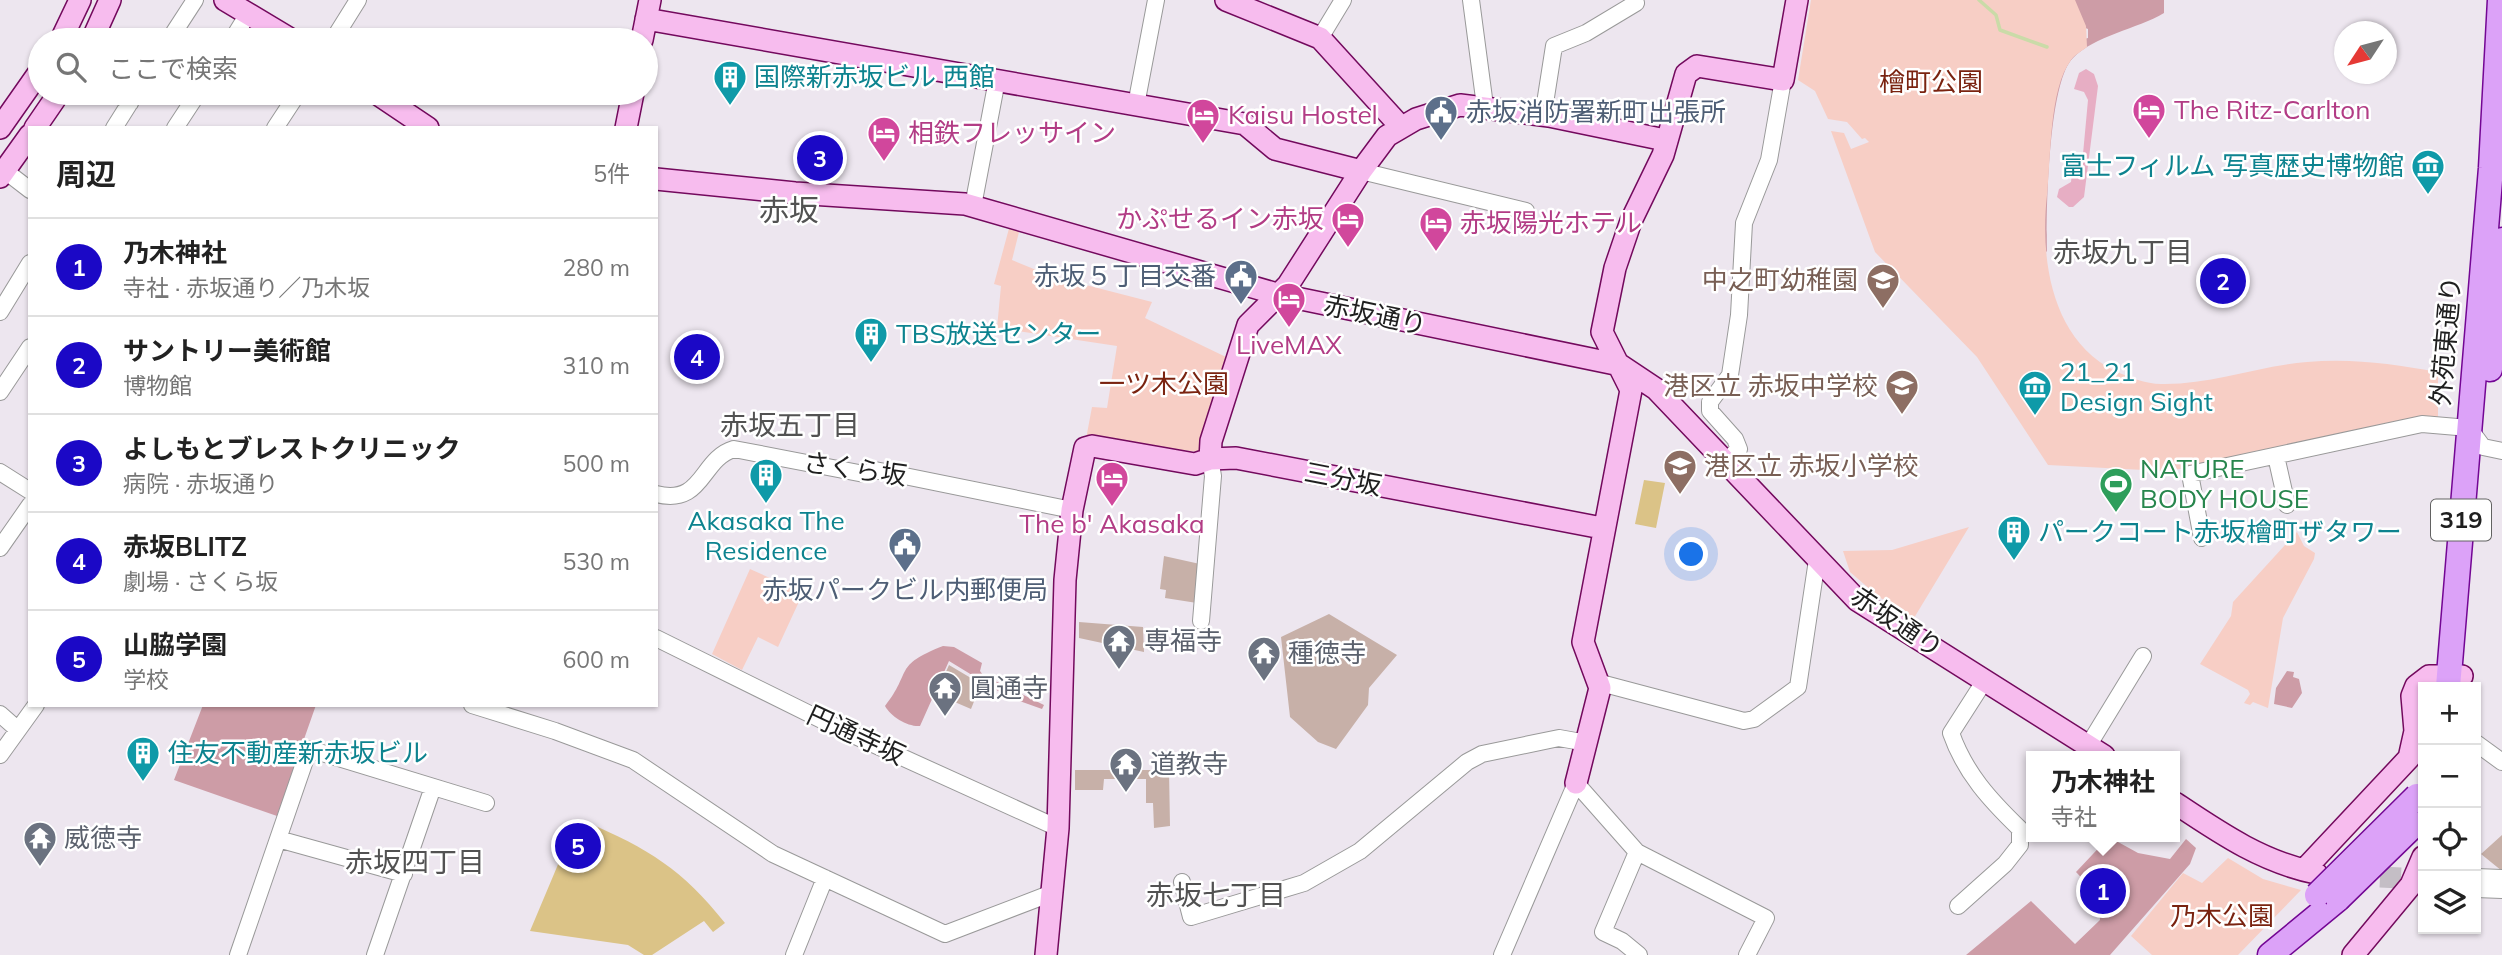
<!DOCTYPE html>
<html lang="ja">
<meta charset="utf-8">
<style>
:root{--surface:#fff;--page:#f2f2f2;--text:#222;--muted:#767676;--line:#e0e0e0;--accent:#1b08c6}
body{margin:0;font-family:Mulish,"Noto Sans JP",sans-serif;background:var(--page);color:var(--text)}
.controls{position:absolute;right:21px;bottom:21px;display:grid;overflow:hidden;border-radius:0px;box-shadow:0 2px 5px #0004}
.controls button{width:63px;height:63px;display:grid;place-items:center;padding:0;border:0;border-bottom:2px solid var(--line);background:var(--surface);color:var(--text);font:35px sans-serif}
.compass{position:absolute;left:2334px;top:21px;width:63px;height:63px;border-radius:50%;background:var(--surface);box-shadow:0 2px 5px #0004;rotate:234deg}
.you{position:absolute;left:1692px;top:555px;width:24px;height:24px;margin:-18px;border:5px solid #fff;border-radius:50%;background:#1a73e8;box-shadow:0 0 0 10px #1a73e833}
.badge{display:grid;place-items:center;width:46px;height:46px;border-radius:50%;background:var(--accent);color:#fff;font-size:23px;font-weight:700}
.pin{position:absolute;translate:-50% -50%;border:4px solid #fff;box-shadow:0 2px 7px #0006}
.popup{position:absolute;left:2026px;top:751px;width:154px;height:91px;box-sizing:border-box;display:grid;place-content:center;border-radius:0px;background:var(--surface);filter:drop-shadow(0 2px 5px #0005);font-size:23px;white-space:nowrap;color:var(--muted)}
.popup b{font-size:26px;color:var(--text)}
.popup::after{content:'';position:absolute;left:50%;top:100%;margin-left:-14px;border:14px solid transparent;border-top-color:var(--surface)}
.list{margin:0;padding:0;list-style:none}
h2{display:flex;justify-content:space-between;align-items:center;height:91px;margin:0;padding:0 28px;font-size:30px}
h2 small{font-size:23px;font-weight:400;color:var(--muted)}
.list li{display:grid;grid-template-columns:46px 1fr auto;gap:21px;align-items:center;box-sizing:border-box;height:98px;padding:0 28px;border-top:2px solid var(--line)}
.list b{display:block;font-size:26px;white-space:nowrap}
.list p{margin:0;font-size:23px;white-space:nowrap;color:var(--muted)}
.list em{font-size:23px;font-style:normal;color:var(--muted)}
.icon{flex:none;width:38px;height:38px;fill:none;stroke:currentColor;stroke-width:2;stroke-linecap:round;stroke-linejoin:round}
.map{position:relative;flex:none;width:2502px;height:955px;overflow:hidden}
.search{position:absolute;background:var(--surface);box-shadow:0 2px 5px #0004;left:28px;top:28px;width:630px;height:77px;display:flex;align-items:center;gap:18px;box-sizing:border-box;padding:0 24px;border-radius:38px;color:var(--muted);font-size:26px}
.panel{position:absolute;background:var(--surface);box-shadow:0 2px 5px #0004;left:28px;top:126px;width:630px;height:581px;border-radius:0px}
.map>svg:first-child{display:block}
.grass{fill:#e7aec4}
.forest{fill:#cd9ca6}
.cemetery{fill:#c7b0a8}
.park{fill:#f7cec5}
.pitch{fill:#dbc387}
.lines{fill:none;stroke-linecap:round;stroke-linejoin:round}
.stream{stroke:#cadba8;stroke-width:3.5}
.secondary-tunnel{stroke:#c4bec5;stroke-width:21;stroke-dasharray:21 10;stroke-linecap:butt}
.street-casing{stroke:#999;stroke-width:18}
.secondary-casing{stroke:#73095d;stroke-width:24}
.primary-casing{stroke:#730694;stroke-width:27}
.street{stroke:#fff;stroke-width:16}
.secondary{stroke:#f7bcee;stroke-width:21}
.primary{stroke:#dca2f8;stroke-width:24}
.primary-bridge-casing{stroke:#730694;stroke-width:27;stroke-linecap:butt}
.primary-bridge{stroke:#dca2f8;stroke-width:24}
.labels{text-anchor:middle;stroke-width:5;stroke-linejoin:round;paint-order:stroke}
.shield{fill:#fff;stroke:#626262;stroke-width:2}
.shield-label{font-size:24px;font-weight:bold;fill:#1f1f1f}
.culture-label{font-size:26px;fill:#0d838f;stroke:#fff;text-anchor:start}
.park-label{font-size:26px;fill:#7a2310;stroke:#fff}
.hotel-label{font-size:26px;fill:#b23c85;stroke:#fff;text-anchor:start}
.service-label{font-size:26px;fill:#4e5e75;stroke:#fff;text-anchor:start}
.education-label{font-size:26px;fill:#785e54;stroke:#fff;text-anchor:end}
.street-label{font-size:26px;fill:#1f1f1f;stroke:#fff}
.leisure-label{font-size:26px;fill:#27864d;stroke:#fff;text-anchor:start}
.worship-label{font-size:26px;fill:#5b616d;stroke:#fff;text-anchor:start}
.neighbourhood-label{font-size:28px;fill:#525252;stroke:#fff}
.quarter-label{font-size:30px;fill:#525252;stroke:#fff}
</style>
<div class="map">
<svg width="2502" height="955" viewBox="0 0 2502 955">
<rect width="100%" height="100%" fill="#ede6ef"/>
<path class="grass" d="M 2086,69 L 2094,74 L 2098,86 L 2084,197 L 2073,207 L 2069,207 L 2057,197 L 2059,189 L 2071,182 L 2074,154 L 2083,154 L 2088,100 L 2084,92 L 2074,89 L 2079,73 Z"/>
<path class="forest" d="M 2067,0 L 2164,0 L 2164,13 C 2137,29 2094,36 2073,58 C 2048,82 2046,214 2047,252 L 2036,242 L 2046,103 L 2081,40 L 2088,38 L 2088,29 L 2083,27 Z
M 943,646 L 954,647 L 982,663 L 980,671 L 983,675 L 1044,705 L 1042,709 L 1008,697 L 949,661 L 920,726 C 908,727 891,717 885,706 C 913,671 892,666 943,646 Z
M 2287,671 L 2294,672 L 2293,677 L 2299,679 L 2302,693 L 2292,708 L 2274,704 L 2276,688 Z
M 203,705 L 316,705 L 277,816 L 174,780 Z
M 2109,837 L 2138,853 L 2170,859 L 2186,839 L 2196,848 L 2190,864 L 2110,955 L 1966,955 L 2031,901 L 2075,944 L 2100,920 L 2099,896 L 2076,872 Z"/>
<path class="cemetery" d="M 1164,556 L 1200,564 L 1197,603 L 1165,598 L 1166,590 L 1160,589 Z
M 1329,614 L 1397,655 L 1369,688 L 1368,705 L 1336,749 L 1318,742 L 1290,717 L 1281,637 Z
M 1079,622 L 1143,627 L 1144,652 L 1079,638 Z
M 949,665 L 981,684 L 971,709 L 936,694 Z
M 1075,770 L 1169,770 L 1170,826 L 1154,828 L 1153,803 L 1146,803 L 1146,779 L 1104,779 L 1103,790 L 1075,790 Z
M 2502,835 L 2502,871 L 2481,854 Z"/>
<path class="park" d="M 1811,0 L 2075,0 L 2086,26 L 2087,47 C 2082,51 2074,55 2071,60 C 2049,89 2051,158 2047,195 C 2040,259 2051,339 2115,371 C 2128,377 2146,384 2161,384 C 2210,385 2258,366 2307,362 C 2352,358 2394,364 2438,372 L 2438,419 L 2400,421 L 2198,467 L 2163,471 L 2048,465 L 1977,357 L 1875,252 L 1831,131 L 1844,133 L 1851,149 L 1869,142 L 1865,138 L 1862,139 L 1847,122 L 1828,119 L 1815,91 L 1798,80 Z
M 1011,221 L 1021,224 L 1012,260 L 1051,276 L 1152,302 L 1145,318 L 1226,357 L 1199,452 L 1086,439 L 1092,407 L 1107,408 L 1117,346 L 997,328 L 1001,286 L 994,284 Z
M 1969,527 L 1914,618 L 1879,597 L 1850,572 L 1843,551 L 1892,550 Z
M 2297,532 L 2304,546 L 2315,553 L 2314,559 L 2283,618 L 2268,708 L 2253,702 L 2250,705 L 2244,703 L 2250,694 L 2248,690 L 2200,664 L 2231,616 L 2233,602 Z
M 750,569 L 803,593 L 778,647 L 758,637 L 742,670 L 712,654 Z
M 2228,858 L 2263,879 L 2301,890 L 2238,955 L 2152,955 L 2131,936 L 2183,873 L 2202,883 Z"/>
<path class="pitch" d="M 1644,480 L 1665,483 L 1656,528 L 1635,524 Z
M 586,822 C 648,848 683,870 725,923 L 713,932 L 704,921 L 652,955 L 644,955 L 628,945 L 530,931 L 570,836 L 579,840 Z"/>
<g class="lines">
<path class="stream" d="M 1979,0 L 1996,15 L 2000,30 L 2047,47"/>
<path class="secondary-tunnel" d="M 2380,877 L 2423,879"/>
<defs>
<path id="street" d="M 1471,0 L 1485,106
M 1320,38 L 1343,0
M 169,40 L 195,0
M 232,40 L 248,14
M 333,40 L 358,0
M 115,93 L 130,103
M 1136,105 L 1156,0
M 1543,116 L 1554,46 L 1586,33 L 1636,3
M 114,128 L 136,93
M 175,128 L 198,93
M 275,128 L 298,93
M 0,167 L 30,190
M 1361,171 L 1526,211
M 973,206 L 997,80
M 0,312 L 30,263
M 0,392 L 30,347
M 2276,456 L 2287,505
M 1726,461 L 1739,449 L 1735,439 L 1710,411 L 1710,402 L 1730,375 L 1739,315 L 1744,223 L 1769,160 L 1783,80
M 0,472 L 30,491
M 656,494 C 704,506 700,459 734,449 L 864,474 L 875,470 L 1072,510
M 2202,538 L 2190,474 L 2422,424 L 2469,428 L 2483,447 L 2502,451
M 0,548 L 30,505
M 1201,621 L 1213,476 L 1210,459
M 656,638 L 842,730 L 1058,828
M 1597,682 L 1744,721 L 1754,719 L 1798,687 L 1817,560
M 472,705 L 555,731 L 633,760 L 773,854 L 945,934 L 1052,893
M 0,714 L 17,729
M 2476,743 L 2502,762
M 2088,746 L 2143,656
M 0,755 L 36,705
M 278,839 L 404,874
M 1637,852 L 1603,932 L 1622,941 L 1639,955
M 2476,877 L 2502,878
M 1182,882 L 1191,917 L 1304,883 L 1360,851 L 1467,762 L 1482,754 L 1559,738 L 1587,743
M 2476,889 L 2502,890
M 1958,906 L 2005,864 L 2020,845 L 2020,829 C 1990,800 1965,773 1951,733 L 1985,680
M 238,955 L 309,749 L 486,803
M 375,955 L 433,787
M 794,955 L 825,878
M 1502,955 L 1576,783 L 1637,852 L 1766,918 L 1747,955"/>
<path id="secondary" d="M 225,0 L 292,40
M 1226,0 L 1320,38 L 1401,127
M 646,19 L 1245,124 L 1275,149 L 1361,171
M 61,40 L 80,0
M 92,40 L 110,0
M 642,40 L 650,0
M 376,93 L 428,128
M 0,128 L 40,71
M 35,128 L 59,93
M 626,128 L 633,93
M 0,177 L 30,135
M 656,179 L 795,193 L 965,204 L 1277,294 L 1620,365 L 1656,389 L 1857,600 L 2104,756
M 1210,459 L 1211,441 L 1248,325 L 1288,285 L 1361,171 L 1387,136 L 1416,119 L 1460,105 L 1549,116 L 1665,140
M 1576,783 L 1600,688 L 1583,642 L 1631,390 L 1602,332 L 1615,268 L 1631,221 L 1663,155 L 1686,74 L 1697,66 L 1783,80 L 1797,0
M 2175,803 C 2220,833 2262,862 2316,873
M 2304,870 L 2409,758 L 2415,731 L 2412,696 L 2416,686 L 2429,676 L 2462,676
M 1046,955 L 1058,828 L 1065,580 L 1072,510 L 1085,448 L 1092,446 L 1195,464 L 1210,459 L 1236,458 L 1602,528
M 2353,955 L 2411,885 L 2423,857"/>
<path id="primary" d="M 2490,369 L 2502,240
M 2448,687 L 2491,168 L 2500,0
M 2270,955 L 2338,899"/>
</defs>
<use href="#street" class="street-casing"/>
<use href="#secondary" class="secondary-casing"/>
<use href="#primary" class="primary-casing"/>
<use href="#street" class="street"/>
<use href="#secondary" class="secondary"/>
<use href="#primary" class="primary"/>
<defs>
<path id="primary-bridge" d="M 2317,895 L 2417,796
M 2338,899 L 2415,824"/>
</defs>
<use href="#primary-bridge" class="primary-bridge-casing"/>
<use href="#primary-bridge" class="primary-bridge"/>
</g>
<defs>
<symbol id="building-pin" viewBox="-11 -11 22 30"><path d="M0 17L-7.5 6A9.5 9.5 0 1 1 7.5 6Z" fill="#0f9aa8" stroke="#fff"/><path d="M-4-6H4V6H1V3H-1V6H-4ZM-2.5-4.3h1.7v1.8h-1.7ZM.8-4.3h1.7v1.8H.8ZM-2.5-1h1.7V.8h-1.7ZM.8-1h1.7V.8H.8Z" fill="#fff"/></symbol>
<symbol id="hotel-pin" viewBox="-11 -11 22 30"><path d="M0 17L-7.5 6A9.5 9.5 0 1 1 7.5 6Z" fill="#d1479c" stroke="#fff"/><path d="M-6-4.5h1.5V1H6V5H4.5V3h-9V5H-6ZM-4 0a1.8 1.8 0 1 1 3.6 0ZM.5 0V-2.5h3Q6-2.5 6 0Z" fill="#fff"/></symbol>
<symbol id="civic-pin" viewBox="-11 -11 22 30"><path d="M0 17L-7.5 6A9.5 9.5 0 1 1 7.5 6Z" fill="#5c6f8a" stroke="#fff"/><path d="M-.6-6.5H3V-4.5H.6V-3L4-1V1h2V6H-6V1h2V-1L-.6-3ZM-1.2 2.5V6h2.4V2.5Z" fill="#fff"/></symbol>
<symbol id="museum-pin" viewBox="-11 -11 22 30"><path d="M0 17L-7.5 6A9.5 9.5 0 1 1 7.5 6Z" fill="#0f9aa8" stroke="#fff"/><path d="M0-6L6-3V-2H-6V-3ZM-5-1h2V3h-2ZM-1-1h2V3h-2ZM3-1h2V3H3ZM-6 4H6V6H-6Z" fill="#fff"/></symbol>
<symbol id="school-pin" viewBox="-11 -11 22 30"><path d="M0 17L-7.5 6A9.5 9.5 0 1 1 7.5 6Z" fill="#8d6e63" stroke="#fff"/><path d="M0-5L7-2L0 1L-7-2ZM-4 1L0 2.5L4 1V4Q0 6-4 4Z" fill="#fff"/></symbol>
<symbol id="stadium-pin" viewBox="-11 -11 22 30"><path d="M0 17L-7.5 6A9.5 9.5 0 1 1 7.5 6Z" fill="#2e9e5b" stroke="#fff"/><path d="M0-5a6.5 5 0 1 0 0 10a6.5 5 0 1 0 0-10ZM-3.5-1.8h7v3.6h-7Z" fill="#fff"/></symbol>
<symbol id="temple-pin" viewBox="-11 -11 22 30"><path d="M0 17L-7.5 6A9.5 9.5 0 1 1 7.5 6Z" fill="#6b7280" stroke="#fff"/><path d="M0-6L5-2H3V0L6.5 2.5H4V6H1.5V3h-3V6H-4V2.5H-6.5L-3 0V-2H-5Z" fill="#fff"/></symbol>
</defs>
<g fill-rule="evenodd">
<use href="#building-pin" x="711" y="58" width="38" height="52"/>
<use href="#hotel-pin" x="2130" y="91" width="38" height="52"/>
<use href="#civic-pin" x="1422" y="93" width="38" height="52"/>
<use href="#hotel-pin" x="1184" y="96" width="38" height="52"/>
<use href="#hotel-pin" x="865" y="114" width="38" height="52"/>
<use href="#museum-pin" x="2409" y="147" width="38" height="52"/>
<use href="#hotel-pin" x="1329" y="200" width="38" height="52"/>
<use href="#hotel-pin" x="1417" y="204" width="38" height="52"/>
<use href="#civic-pin" x="1222" y="257" width="38" height="52"/>
<use href="#school-pin" x="1864" y="261" width="38" height="52"/>
<use href="#hotel-pin" x="1270" y="280" width="38" height="52"/>
<use href="#building-pin" x="852" y="315" width="38" height="52"/>
<use href="#school-pin" x="1883" y="367" width="38" height="52"/>
<use href="#museum-pin" x="2016" y="368" width="38" height="52"/>
<use href="#school-pin" x="1661" y="447" width="38" height="52"/>
<use href="#building-pin" x="747" y="456" width="38" height="52"/>
<use href="#hotel-pin" x="1093" y="459" width="38" height="52"/>
<use href="#stadium-pin" x="2097" y="465" width="38" height="52"/>
<use href="#building-pin" x="1995" y="513" width="38" height="52"/>
<use href="#civic-pin" x="886" y="525" width="38" height="52"/>
<use href="#temple-pin" x="1100" y="622" width="38" height="52"/>
<use href="#temple-pin" x="1245" y="634" width="38" height="52"/>
<use href="#temple-pin" x="926" y="669" width="38" height="52"/>
<use href="#building-pin" x="124" y="734" width="38" height="52"/>
<use href="#temple-pin" x="1107" y="745" width="38" height="52"/>
<use href="#temple-pin" x="21" y="819" width="38" height="52"/>
</g>
<g class="labels">
<rect class="shield" x="2431" y="499.5" width="60" height="41" rx="5"/>
<g class="shield-label">
<text x="2461" y="528">319</text>
</g>
<g class="culture-label">
<text x="754" y="86">国際新赤坂ビル 西館</text>
<text x="2404" y="175" text-anchor="end">富士フィルム 写真歴史博物館</text>
<text x="896" y="343">TBS放送センター</text>
<text x="2060" y="381">21_21<tspan x="2060" dy="30">Design Sight</tspan></text>
<text x="766" y="530" text-anchor="middle">Akasaka The<tspan x="766" dy="30">Residence</tspan></text>
<text x="2038" y="541">パークコート赤坂檜町ザタワー</text>
<text x="168" y="762">住友不動産新赤坂ビル</text>
</g>
<g class="park-label">
<text x="1931" y="91">檜町公園</text>
<text x="1164" y="393">一ツ木公園</text>
<text x="2222" y="925">乃木公園</text>
</g>
<g class="hotel-label">
<text x="2174" y="119">The Ritz-Carlton</text>
<text x="1228" y="124">Kaisu Hostel</text>
<text x="908" y="142">相鉄フレッサイン</text>
<text x="1324" y="228" text-anchor="end">かぷせるイン赤坂</text>
<text x="1460" y="232">赤坂陽光ホテル</text>
<text x="1289" y="354" text-anchor="middle">LiveMAX</text>
<text x="1112" y="533" text-anchor="middle">The b' Akasaka</text>
</g>
<g class="service-label">
<text x="1466" y="121">赤坂消防署新町出張所</text>
<text x="1216" y="285" text-anchor="end">赤坂５丁目交番</text>
<text x="905" y="599" text-anchor="middle">赤坂パークビル内郵便局</text>
</g>
<g class="education-label">
<text x="1858" y="289">中之町幼稚園</text>
<text x="1878" y="395">港区立 赤坂中学校</text>
<text x="1704" y="475" text-anchor="start">港区立 赤坂小学校</text>
</g>
<g class="street-label">
<text transform="translate(1375 315) rotate(12)" y="9">赤坂通り</text>
<text transform="translate(2446 341) rotate(-85)" y="9">外苑東通り</text>
<text transform="translate(855 469) rotate(8)" y="9">さくら坂</text>
<text transform="translate(1343 479) rotate(11)" y="9">三分坂</text>
<text transform="translate(1897 622) rotate(34)" y="9">赤坂通り</text>
<text transform="translate(856 735) rotate(25)" y="9">円通寺坂</text>
</g>
<g class="leisure-label">
<text x="2140" y="478">NATURE<tspan x="2140" dy="30">BODY HOUSE</tspan></text>
</g>
<g class="worship-label">
<text x="1144" y="650">専福寺</text>
<text x="1288" y="662">種徳寺</text>
<text x="970" y="697">圓通寺</text>
<text x="1150" y="773">道教寺</text>
<text x="64" y="847">威徳寺</text>
</g>
<g class="neighbourhood-label">
<text x="2123" y="262">赤坂九丁目</text>
<text x="790" y="435">赤坂五丁目</text>
<text x="415" y="872">赤坂四丁目</text>
<text x="1216" y="905">赤坂七丁目</text>
</g>
<g class="quarter-label">
<text x="789" y="221">赤坂</text>
</g>
</g>
</svg>
<div class="controls">
<button>+</button>
<button>−</button>
<button><svg class="icon" aria-label="locate" viewBox="0 0 24 24"><circle cx="12" cy="12" r="6"/><path d="M12 2v4M12 18v4M2 12h4M18 12h4"/></svg></button>
<button><svg class="icon" aria-label="layers" viewBox="0 0 24 24"><path d="M12 4l9 5-9 5-9-5zM3 14l9 5 9-5"/></svg></button>
</div>
<svg class="compass" viewBox="-18 -18 36 36"><path d="M0-13l5 13h-10z" fill="#e53935"/><path d="M0 13l5-13h-10z" fill="#767676"/></svg>
<div class="you"></div>
<div class="pin badge" style="left:2103px;top:891px">1</div>
<div class="popup"><b>乃木神社</b>寺社</div>
<div class="pin badge" style="left:2223px;top:281px">2</div>
<div class="pin badge" style="left:820px;top:158px">3</div>
<div class="pin badge" style="left:697px;top:357px">4</div>
<div class="pin badge" style="left:578px;top:846px">5</div>
<div class="search"><svg class="icon" aria-label="search" viewBox="0 0 24 24"><circle cx="10" cy="10" r="6"/><path d="M15 15l6 6"/></svg>ここで検索</div>
<section class="panel">
<h2>周辺<small>5件</small></h2>
<ul class="list">
<li><span class="badge">1</span><div><b>乃木神社</b><p>寺社 · 赤坂通り／乃木坂</p></div><em>280 m</em></li>
<li><span class="badge">2</span><div><b>サントリー美術館</b><p>博物館</p></div><em>310 m</em></li>
<li><span class="badge">3</span><div><b>よしもとブレストクリニック</b><p>病院 · 赤坂通り</p></div><em>500 m</em></li>
<li><span class="badge">4</span><div><b>赤坂BLITZ</b><p>劇場 · さくら坂</p></div><em>530 m</em></li>
<li><span class="badge">5</span><div><b>山脇学園</b><p>学校</p></div><em>600 m</em></li>
</ul>
</section>
</div>
